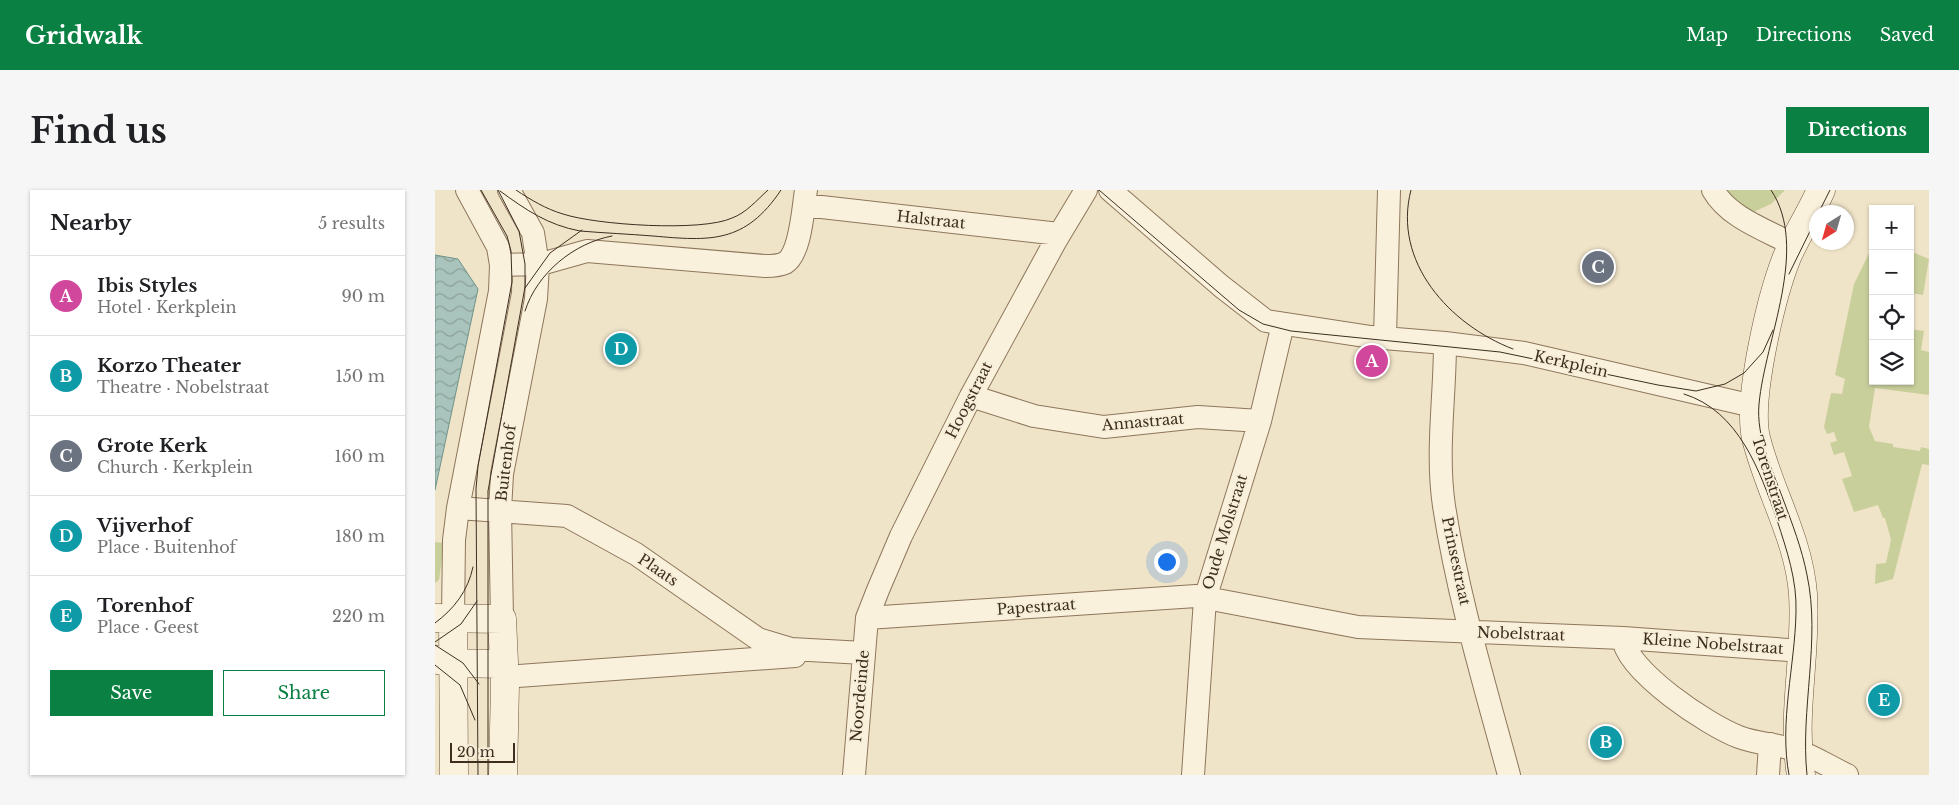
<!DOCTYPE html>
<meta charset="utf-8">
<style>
:root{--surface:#fff;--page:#f6f6f6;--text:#202124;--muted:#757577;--line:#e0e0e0;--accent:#0b8043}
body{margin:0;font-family:"Libre Baskerville",serif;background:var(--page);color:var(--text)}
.controls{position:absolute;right:15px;top:15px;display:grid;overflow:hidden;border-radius:0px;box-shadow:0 1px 4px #0004}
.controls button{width:45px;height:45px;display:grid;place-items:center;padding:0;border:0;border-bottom:1px solid var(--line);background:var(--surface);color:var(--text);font:25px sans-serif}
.compass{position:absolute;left:1374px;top:15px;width:45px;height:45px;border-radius:50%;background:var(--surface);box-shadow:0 1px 4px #0004;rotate:217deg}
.scale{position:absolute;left:15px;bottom:12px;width:65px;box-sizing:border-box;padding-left:5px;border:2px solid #3d2e20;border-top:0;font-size:14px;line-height:18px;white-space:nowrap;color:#3d2e20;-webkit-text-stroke:4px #f7eed8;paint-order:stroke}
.you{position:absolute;left:731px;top:371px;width:18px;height:18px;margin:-12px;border:4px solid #fff;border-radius:50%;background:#1a73e8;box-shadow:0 0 0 8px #1a73e833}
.badge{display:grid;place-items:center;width:32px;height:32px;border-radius:50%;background:var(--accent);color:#fff;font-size:16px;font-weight:700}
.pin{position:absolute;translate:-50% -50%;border:2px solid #fff;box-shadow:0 1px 5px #0006}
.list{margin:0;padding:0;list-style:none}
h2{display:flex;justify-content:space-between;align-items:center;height:65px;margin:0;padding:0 20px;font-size:21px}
h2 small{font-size:16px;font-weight:400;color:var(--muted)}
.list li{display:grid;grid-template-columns:32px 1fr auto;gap:15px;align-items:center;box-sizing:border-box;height:80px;padding:0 20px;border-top:1px solid var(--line)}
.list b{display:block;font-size:19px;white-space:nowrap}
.list p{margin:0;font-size:16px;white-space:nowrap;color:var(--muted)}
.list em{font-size:16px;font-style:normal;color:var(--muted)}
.actions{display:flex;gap:10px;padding:15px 20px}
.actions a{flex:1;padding:11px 0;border:1px solid var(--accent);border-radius:0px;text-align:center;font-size:18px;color:var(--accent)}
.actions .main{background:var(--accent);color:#fff}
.icon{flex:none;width:28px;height:28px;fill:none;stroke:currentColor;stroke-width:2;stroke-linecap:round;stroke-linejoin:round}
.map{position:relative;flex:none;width:1494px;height:585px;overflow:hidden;border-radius:0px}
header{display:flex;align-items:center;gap:30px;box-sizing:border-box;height:70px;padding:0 25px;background:var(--accent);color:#fff}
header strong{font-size:24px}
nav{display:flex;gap:28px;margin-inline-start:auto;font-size:18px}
.intro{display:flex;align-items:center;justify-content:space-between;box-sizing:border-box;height:120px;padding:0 30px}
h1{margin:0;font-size:35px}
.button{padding:12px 22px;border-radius:0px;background:var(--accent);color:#fff;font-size:18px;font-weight:700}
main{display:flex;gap:30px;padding:0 30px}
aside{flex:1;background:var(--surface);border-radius:0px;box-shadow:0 1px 4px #0004}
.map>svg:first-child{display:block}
.green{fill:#c9cf9b}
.water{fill:url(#water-waves);stroke:#6f938a}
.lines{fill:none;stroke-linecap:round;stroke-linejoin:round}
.street-casing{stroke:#8d765c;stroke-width:24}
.secondary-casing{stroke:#6f573f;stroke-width:29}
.street{stroke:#faf1dc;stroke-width:22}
.secondary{stroke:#faf1dc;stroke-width:28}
.tram{stroke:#3d2e20;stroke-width:1}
.labels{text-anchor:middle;stroke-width:4;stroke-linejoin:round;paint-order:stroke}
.street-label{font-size:15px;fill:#3d2e20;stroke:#f7eed8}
</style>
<header>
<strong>Gridwalk</strong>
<nav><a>Map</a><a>Directions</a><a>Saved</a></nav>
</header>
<div class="intro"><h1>Find us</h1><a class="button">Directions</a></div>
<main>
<aside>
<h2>Nearby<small>5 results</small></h2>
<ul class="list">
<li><span class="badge" style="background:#d1479c">A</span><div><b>Ibis Styles</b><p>Hotel · Kerkplein</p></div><em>90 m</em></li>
<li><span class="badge" style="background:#0f9aa8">B</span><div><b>Korzo Theater</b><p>Theatre · Nobelstraat</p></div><em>150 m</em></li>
<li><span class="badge" style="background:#6b7280">C</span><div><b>Grote Kerk</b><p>Church · Kerkplein</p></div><em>160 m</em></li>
<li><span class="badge" style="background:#0f9aa8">D</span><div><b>Vijverhof</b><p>Place · Buitenhof</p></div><em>180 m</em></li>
<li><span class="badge" style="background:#0f9aa8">E</span><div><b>Torenhof</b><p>Place · Geest</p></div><em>220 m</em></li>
</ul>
<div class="actions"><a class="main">Save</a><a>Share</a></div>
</aside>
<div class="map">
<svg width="1494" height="585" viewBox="0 0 1494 585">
<defs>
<pattern id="water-waves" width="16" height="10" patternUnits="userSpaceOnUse" patternTransform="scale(1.25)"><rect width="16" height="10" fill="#a9c4bc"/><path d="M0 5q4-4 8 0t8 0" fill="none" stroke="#8ba098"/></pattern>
</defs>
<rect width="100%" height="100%" fill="#f0e4c8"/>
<path class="green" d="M 1290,0 L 1350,0 L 1336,14 L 1312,25 Z
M 1436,59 L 1438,60 L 1438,191 L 1475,191 L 1475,139 L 1489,141 L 1486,160 L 1494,162 L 1494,205 L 1440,198 L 1434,237 L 1440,251 L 1458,254 L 1458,257 L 1485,261 L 1486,257 L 1494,259 L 1494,275 L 1487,274 L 1458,389 L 1440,394 L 1441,374 L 1451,373 L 1456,350 L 1450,328 L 1448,328 L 1443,315 L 1419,322 L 1407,289 L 1417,286 L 1409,262 L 1399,265 L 1395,253 L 1402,251 L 1399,242 L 1392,244 L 1389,237 L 1396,203 L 1407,204 L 1410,189 L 1400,185 L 1419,94 Z
M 1475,61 L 1494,69 L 1488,105 L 1475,103 Z
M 0,352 L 9,353 L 4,390 L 0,393 Z"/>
<path class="water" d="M 0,65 L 23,69 L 43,99 L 0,300 Z"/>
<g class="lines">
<defs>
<path id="street" d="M 675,0 L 786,96 L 831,131 L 936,147 L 1010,153 L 1089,163 L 1318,216
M 1278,0 C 1294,28 1331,40 1359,55
M 369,15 L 624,44
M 66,75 L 106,74 L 152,61 L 330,76 C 337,76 344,76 350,73 C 366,63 368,18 371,0
M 950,147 L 954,0
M 1010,153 C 1010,207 1001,262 1009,316 C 1023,407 1050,496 1074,585
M 536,206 L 599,226 L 669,237 L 763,227 L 825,231
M 23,318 L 132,326 L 201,364 L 323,449 L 356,459 L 429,463
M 18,428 L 19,350 L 23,318 L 65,101 L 66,75 L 63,57 L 32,0
M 432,428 L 761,406 L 923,437 L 1188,448 L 1367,461
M 67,429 L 65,320 L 67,284 L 101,109 L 103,75 L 98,43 L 74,0
M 1188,448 C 1191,481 1274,536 1304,547 C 1322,554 1342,554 1360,560 C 1378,566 1395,577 1412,585
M 69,487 L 360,466
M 419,585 L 432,428 L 443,400 L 466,346 L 536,206 L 621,50 L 651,0
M 758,585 L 770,409 L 825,231 L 848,134
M 1333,585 L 1335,554"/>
<path id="secondary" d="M 0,428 L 67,429 L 70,495 L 68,585
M 18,428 L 19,585
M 2,470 L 19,473 L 68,474
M 1366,585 C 1356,524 1372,465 1368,404 C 1364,349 1334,301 1321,248 C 1312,209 1336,107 1352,67 C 1362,44 1376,23 1386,0"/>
</defs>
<use href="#street" class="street-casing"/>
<use href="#secondary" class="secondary-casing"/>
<use href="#street" class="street"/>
<use href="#secondary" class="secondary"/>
<path class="tram" d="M 81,0 C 96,10 111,19 128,24 C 161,35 267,42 297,28 C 311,23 322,10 333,0
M 664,0 L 804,120 L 828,134 L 856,141 L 1065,162 L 1223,195 L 1261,201 L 1290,194 L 1309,183 L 1328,162 L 1338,140
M 976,0 C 957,72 1015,135 1078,159
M 1336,0 C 1375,58 1330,149 1324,214 C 1321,247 1337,279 1348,309 C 1357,333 1367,359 1372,385 C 1386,450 1365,519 1372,585
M 65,1 C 91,20 113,35 145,41 C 169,43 193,44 218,46 C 275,51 310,54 346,0
M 1384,22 L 1395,0
M 1354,84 L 1382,27
M 90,98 L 115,63 L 147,40
M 90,121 C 102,83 139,53 177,46
M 1249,204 C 1304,221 1325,281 1342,330 C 1352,361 1362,390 1361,422 C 1360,476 1344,532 1354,585
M 0,433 C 19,419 33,401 38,377
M 0,452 L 26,434 L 42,411
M 0,455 L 28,473 L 44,494
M 0,475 L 25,495 L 40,530
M 43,585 L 41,299 L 43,276 L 77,92 L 76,61 L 72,46 L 46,0
M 53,585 L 53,301 L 90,97 L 90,74 L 84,41 L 63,0"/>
</g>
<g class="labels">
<g class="street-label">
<text transform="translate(496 30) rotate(6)" y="5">Halstraat</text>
<text transform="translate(1136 174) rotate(13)" y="5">Kerkplein</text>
<text transform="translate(534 210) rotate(-63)" y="5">Hoogstraat</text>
<text transform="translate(708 232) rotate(-5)" y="5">Annastraat</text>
<text transform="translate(71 273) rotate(-83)" y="5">Buitenhof</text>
<text transform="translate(1335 288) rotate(72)" y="5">Torenstraat</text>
<text transform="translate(790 342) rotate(-73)" y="5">Oude Molstraat</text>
<text transform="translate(1021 371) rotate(78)" y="5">Prinsestraat</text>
<text transform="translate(223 380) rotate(34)" y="5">Plaats</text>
<text transform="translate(601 417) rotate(-4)" y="5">Papestraat</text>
<text transform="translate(1086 444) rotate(2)" y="5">Nobelstraat</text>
<text transform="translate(1278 454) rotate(4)" y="5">Kleine Nobelstraat</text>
<text transform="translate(425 506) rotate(-85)" y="5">Noordeinde</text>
</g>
</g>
</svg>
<div class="controls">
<button>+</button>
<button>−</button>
<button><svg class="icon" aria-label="locate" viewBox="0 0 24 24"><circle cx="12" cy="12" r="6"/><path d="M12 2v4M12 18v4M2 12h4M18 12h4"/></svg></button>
<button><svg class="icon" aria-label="layers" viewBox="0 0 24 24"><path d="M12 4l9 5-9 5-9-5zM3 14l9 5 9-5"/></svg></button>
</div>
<svg class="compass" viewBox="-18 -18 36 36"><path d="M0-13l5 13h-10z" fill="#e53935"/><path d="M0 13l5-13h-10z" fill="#757577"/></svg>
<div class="scale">20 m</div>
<div class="you"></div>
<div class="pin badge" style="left:937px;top:171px;background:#d1479c">A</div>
<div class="pin badge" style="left:1171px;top:552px;background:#0f9aa8">B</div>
<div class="pin badge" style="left:1163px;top:77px;background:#6b7280">C</div>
<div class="pin badge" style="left:186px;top:159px;background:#0f9aa8">D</div>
<div class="pin badge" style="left:1449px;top:510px;background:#0f9aa8">E</div>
</div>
</main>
